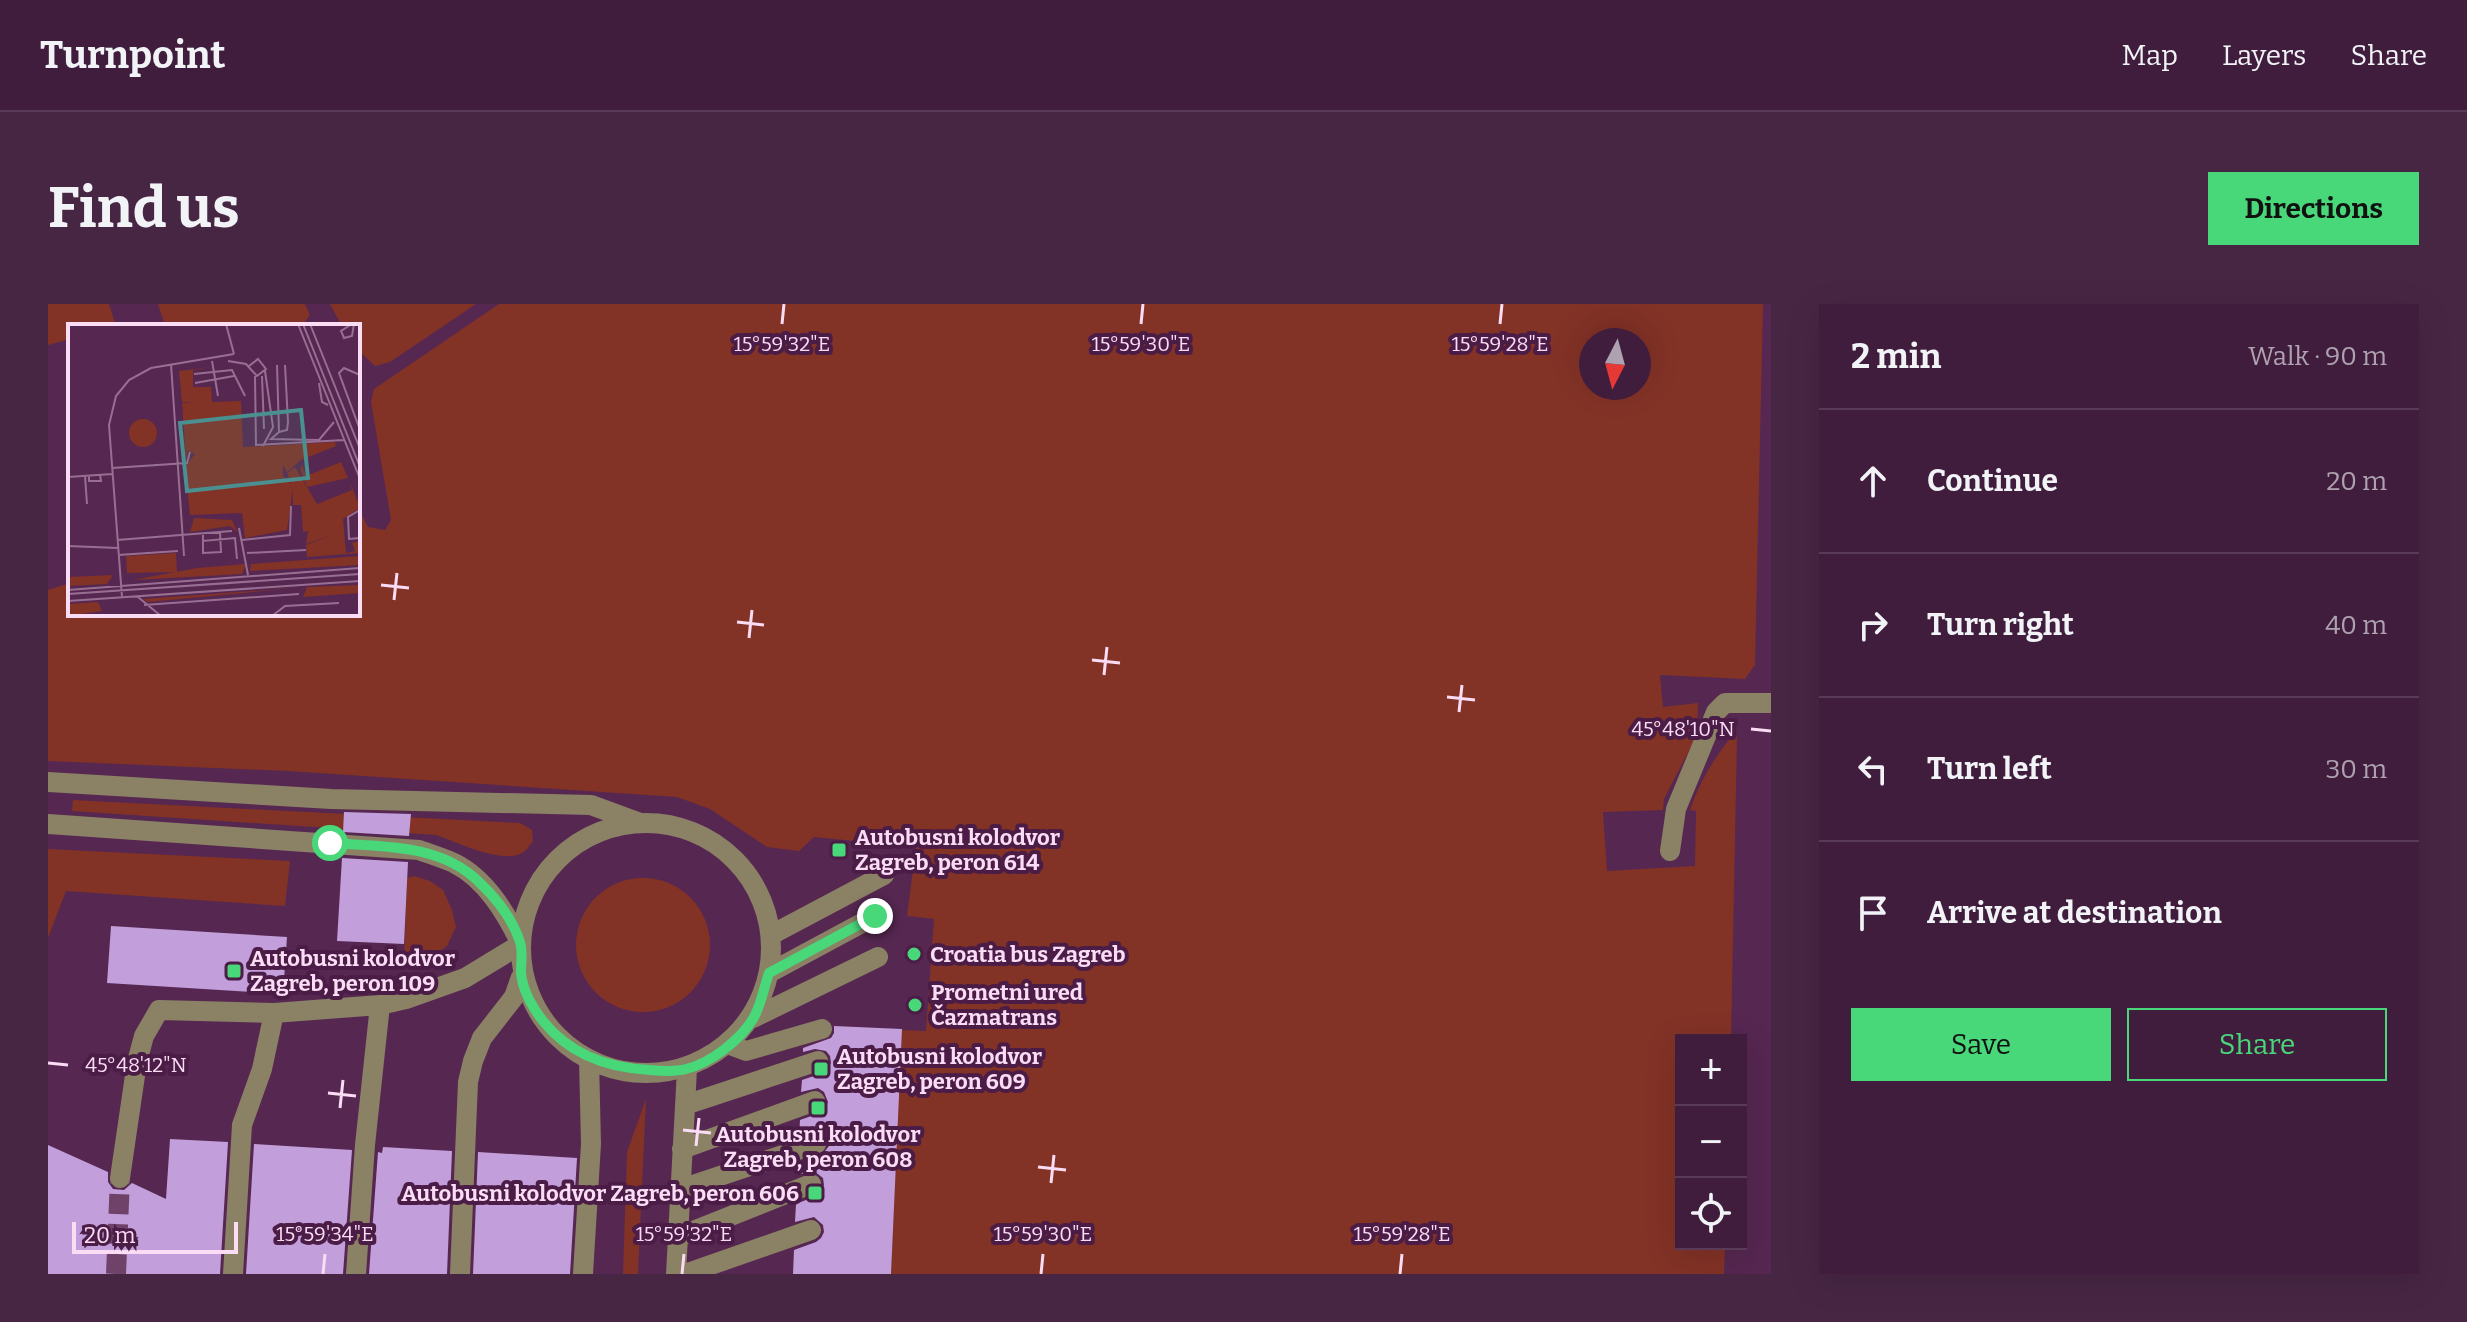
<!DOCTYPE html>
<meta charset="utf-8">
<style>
:root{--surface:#401d3d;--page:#472644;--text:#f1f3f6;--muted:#aea2b0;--line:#593b57;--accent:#48d779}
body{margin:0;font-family:Bitter,serif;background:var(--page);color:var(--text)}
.controls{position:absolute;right:24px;bottom:24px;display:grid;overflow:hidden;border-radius:0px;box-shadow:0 8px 32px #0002}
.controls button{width:72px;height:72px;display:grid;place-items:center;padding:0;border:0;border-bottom:2px solid var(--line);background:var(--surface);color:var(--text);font:40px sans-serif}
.compass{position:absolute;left:1531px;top:24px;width:72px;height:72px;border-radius:50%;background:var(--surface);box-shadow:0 8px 32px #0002;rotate:186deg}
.scale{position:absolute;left:24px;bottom:20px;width:166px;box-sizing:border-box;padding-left:8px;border:4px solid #fadcf5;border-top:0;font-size:22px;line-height:28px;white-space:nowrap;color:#fadcf5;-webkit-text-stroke:6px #4a1c46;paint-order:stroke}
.stop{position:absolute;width:24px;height:24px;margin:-18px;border:6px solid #48d779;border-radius:50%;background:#fff}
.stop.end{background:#48d779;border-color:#fff;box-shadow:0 2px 8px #0008}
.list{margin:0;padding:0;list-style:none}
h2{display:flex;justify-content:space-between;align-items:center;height:104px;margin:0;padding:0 32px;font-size:34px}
h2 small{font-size:26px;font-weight:400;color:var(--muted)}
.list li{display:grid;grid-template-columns:52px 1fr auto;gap:24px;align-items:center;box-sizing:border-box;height:144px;padding:0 32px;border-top:2px solid var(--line)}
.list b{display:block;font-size:30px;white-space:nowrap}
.list em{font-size:26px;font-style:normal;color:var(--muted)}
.actions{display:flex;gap:16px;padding:24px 32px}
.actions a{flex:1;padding:18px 0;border:2px solid var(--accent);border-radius:0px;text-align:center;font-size:28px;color:var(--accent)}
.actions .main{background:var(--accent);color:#111}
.icon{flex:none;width:44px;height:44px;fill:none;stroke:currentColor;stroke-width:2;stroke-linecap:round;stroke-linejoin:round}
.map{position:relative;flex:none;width:1723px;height:970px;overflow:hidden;border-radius:0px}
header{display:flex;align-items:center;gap:48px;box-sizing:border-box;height:112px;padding:0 40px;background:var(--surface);border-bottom:2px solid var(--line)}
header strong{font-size:38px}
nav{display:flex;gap:44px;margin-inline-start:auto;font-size:28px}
.intro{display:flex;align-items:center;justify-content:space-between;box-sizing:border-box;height:192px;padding:0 48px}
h1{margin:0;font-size:56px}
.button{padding:20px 36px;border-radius:0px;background:var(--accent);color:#111;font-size:28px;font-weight:700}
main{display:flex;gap:48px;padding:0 48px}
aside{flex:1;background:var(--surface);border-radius:0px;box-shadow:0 8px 32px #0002}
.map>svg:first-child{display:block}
.green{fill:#833226;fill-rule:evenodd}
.building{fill:#c29fdb}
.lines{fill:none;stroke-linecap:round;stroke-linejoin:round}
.minor-tunnel{stroke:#6f426a;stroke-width:20;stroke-dasharray:20 10;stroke-linecap:butt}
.minor{stroke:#8b8165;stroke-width:20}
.route{stroke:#48d779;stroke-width:10}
.ticks{fill:none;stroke:#fadcf5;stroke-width:3}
.poi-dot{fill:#48d779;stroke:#4a1c46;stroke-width:3}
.labels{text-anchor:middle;stroke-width:8;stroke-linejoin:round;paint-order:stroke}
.poi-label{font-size:22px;font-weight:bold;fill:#fadcf5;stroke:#4a1c46;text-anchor:start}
.inset-road{fill:none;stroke:#986f93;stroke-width:2}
.view{fill:#4a9090;fill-opacity:0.15;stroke:#4a9090;stroke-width:4}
.inset-edge{fill:none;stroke:#fadcf5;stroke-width:4}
.ticks-label{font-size:20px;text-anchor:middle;fill:#fadcf5;stroke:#4a1c46;stroke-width:8;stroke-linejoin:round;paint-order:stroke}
</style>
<header>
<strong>Turnpoint</strong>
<nav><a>Map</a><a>Layers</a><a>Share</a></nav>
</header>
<div class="intro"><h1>Find us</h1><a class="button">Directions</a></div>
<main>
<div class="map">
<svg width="1723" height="970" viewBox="0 0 1723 970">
<rect width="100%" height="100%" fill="#562751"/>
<path class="green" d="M 0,0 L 61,0 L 68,22 L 22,22 L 22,35 L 0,41 Z
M 110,0 L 257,0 L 262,11 L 254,22 L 117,22 Z
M 282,0 L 428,0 L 342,58 L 327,62 L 310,46 L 310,22 L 294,22 Z
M 451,0 L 1715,0 L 1707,361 L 1697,375 L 1612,371 L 1615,403 L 1650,399 L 1649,431 L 1616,495 L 1615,506 L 1555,508 L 1559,567 L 1647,562 L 1648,507 L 1642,506 C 1651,479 1666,454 1684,432 L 1689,433 L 1683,736 L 1633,736 L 1633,940 L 1677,940 L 1676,970 L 843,970 L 853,726 L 878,727 L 886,615 L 859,612 L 868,543 L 766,533 L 751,547 L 719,543 L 662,505 L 629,493 L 240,467 L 0,457 L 0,286 L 22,279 L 22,310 L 310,310 L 310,204 L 320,223 L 337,226 L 343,216 L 323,98 L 326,85 ZM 1543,36 L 1591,36 L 1591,84 L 1543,84 Z
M 25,496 L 472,519 L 484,526 L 485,537 C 481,542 478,548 472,550 C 452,559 408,538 388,531 L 24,507 Z
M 0,545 L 242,557 L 237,602 L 18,587 L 0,634 Z
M 366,572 L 382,577 L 395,586 L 404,606 L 408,623 L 399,642 L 375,659 L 356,659 L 359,574 Z
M528 641a67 67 0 1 1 134 0a67 67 0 1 1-134 0Z
M 598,795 L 590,970 L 575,970 L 579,848 Z"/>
<path class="building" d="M 296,508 L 363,510 L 361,532 L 295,528 Z
M 294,554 L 360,558 L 356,640 L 289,637 Z
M 63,622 L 239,633 L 235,690 L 59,679 Z
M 786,722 L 854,725 L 843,970 L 745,970 L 746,946 L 768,938 L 773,934 L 776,928 L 775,921 L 766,913 L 747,918 L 748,900 L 768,892 L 776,881 L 775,874 L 766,867 L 749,871 L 750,860 L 773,852 L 781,842 L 780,835 L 771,828 L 751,832 L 752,816 L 772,809 L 777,805 L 780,798 L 776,788 L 770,784 L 753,788 L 754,776 L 775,769 L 780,765 L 783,759 L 782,752 L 778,747 L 767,745 L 755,748 L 755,744 L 783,734 L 786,729 Z
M 122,835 L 180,838 L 172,970 L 0,970 L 0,841 L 60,868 L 60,878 L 65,885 L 76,886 L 84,879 L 118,895 Z
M 206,840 L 304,846 L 295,970 L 198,970 Z
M 335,843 L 404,847 L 399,970 L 321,970 L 330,848 L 334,849 Z
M 430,848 L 529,854 L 522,970 L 425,970 Z"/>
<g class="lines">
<path class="minor-tunnel" d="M 68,970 L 72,874"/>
<path class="minor" d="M 0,478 L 283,495 L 543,501 L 592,519
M473 644a125 125 0 1 1 250 0a125 125 0 1 1-250 0Z
M 0,520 L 371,546 C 382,550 395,554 406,559 C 438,575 458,609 473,640 L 417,674 L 358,695 L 332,701 L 317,841 L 308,970
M 1622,547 L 1628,505 L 1668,408 L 1677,399 L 1723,399
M 723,631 L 836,571
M 721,669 L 827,612
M 705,714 L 830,653
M 682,741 L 698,747 L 774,725
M 637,801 L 770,757
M 634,845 L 767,797
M 72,874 L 89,758 L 96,732 L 111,706 L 226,709
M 633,885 L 768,840
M 630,933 L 763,880
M 185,970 L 194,821 L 214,765 L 226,709 L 332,701
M 412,970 L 420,778 L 425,757 L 434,734 L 466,693 L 473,673
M 535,970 L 543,840 L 541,755
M 628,970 L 639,765
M 637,970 L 763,926"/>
</g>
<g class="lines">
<path class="route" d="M 282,539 C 333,543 392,539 431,578 C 448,594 465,616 472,638 C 475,647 473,658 473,668 C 474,685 485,704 495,717 C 522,751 560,764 602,766 C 613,767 627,768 638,765 C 663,759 692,736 705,715 C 713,702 716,683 721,669 L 827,612"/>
</g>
<path class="ticks" d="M 734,20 L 736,0M 1093,20 L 1095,0M 1452,20 L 1454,0M 333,281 L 361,284M 346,296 L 349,269M 689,318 L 716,321M 701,334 L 704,306M 1044,356 L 1072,359M 1056,371 L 1059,343M 1399,393 L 1427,396M 1411,408 L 1414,381M 1703,425 L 1723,427M 0,759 L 20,761M 280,789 L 308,792M 292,804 L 295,776M 635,826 L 663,829M 648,842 L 651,814M 990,863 L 1018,866M 1003,879 L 1006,851M 275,970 L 277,950M 634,970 L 636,950M 993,970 L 995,950M 1352,970 L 1354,950"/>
<g class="poi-dot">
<rect x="783" y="538" width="16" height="16" rx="4"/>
<circle cx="866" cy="650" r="8"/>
<rect x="178" y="659" width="16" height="16" rx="4"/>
<circle cx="867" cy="701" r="8"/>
<rect x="765" y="757" width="16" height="16" rx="4"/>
<rect x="762" y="796" width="16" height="16" rx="4"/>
<rect x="759" y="881" width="16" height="16" rx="4"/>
</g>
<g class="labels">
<g class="poi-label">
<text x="807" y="541">Autobusni kolodvor<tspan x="807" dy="25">Zagreb, peron 614</tspan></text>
<text x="882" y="658">Croatia bus Zagreb</text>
<text x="202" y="662">Autobusni kolodvor<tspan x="202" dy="25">Zagreb, peron 109</tspan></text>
<text x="883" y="696">Prometni ured<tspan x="883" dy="25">Čazmatrans</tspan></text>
<text x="789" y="760">Autobusni kolodvor<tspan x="789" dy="25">Zagreb, peron 609</tspan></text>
<text x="770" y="838" text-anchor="middle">Autobusni kolodvor<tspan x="770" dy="25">Zagreb, peron 608</tspan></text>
<text x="751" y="897" text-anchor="end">Autobusni kolodvor Zagreb, peron 606</text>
</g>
</g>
<g transform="translate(20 20)">
<rect width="292" height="292" fill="#562751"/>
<path d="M 143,43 L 125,46 L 125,63 L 143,63 L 144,78 L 173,77 L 175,123 L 267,118 L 268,122 L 233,136 L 219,148 L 215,141 L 215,152 L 223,160 L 219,149 L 227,143 L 249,180 L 284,166 L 282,158 L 292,184 L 275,195 L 278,229 L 287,227 L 284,219 L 292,217 L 292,229 L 239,233 L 238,221 L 262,212 L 238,220 L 240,207 L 235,208 L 233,181 L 225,181 L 225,165 L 219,206 L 177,214 L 174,189 L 122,191 L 117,142 L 127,130 L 120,127 L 118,136 L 114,79 L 126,78 L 114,78 L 111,47 ZM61 109a14 14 0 1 1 28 0a14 14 0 1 1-28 0ZM 273,138 L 280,154 L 239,163 L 232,145 L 234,140 L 238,152 ZM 126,194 L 164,196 L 169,208 L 162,202 L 122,208 ZM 108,229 L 109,248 L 59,249 L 58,232 ZM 292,232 L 292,241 L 182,247 L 183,240 ZM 178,240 L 174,250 L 65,256 L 129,244 ZM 45,251 L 39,260 L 0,262 L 0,253 ZM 292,261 L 292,269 L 235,273 L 239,263 ZM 226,264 L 80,278 L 75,275 ZM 30,278 L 34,287 L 0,292 L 0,280 Z" fill="#833226"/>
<path class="inset-road" d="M 158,0 L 166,30M 230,0 L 292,155M 235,0 L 292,143M 242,0 L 292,125M 284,0 L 273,7 L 276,14 L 284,12 L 286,0M 144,37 L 150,72M 160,37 L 178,40 L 189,52 L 198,45 L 190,35 L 181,42M 103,40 L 116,232M 209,41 L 211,108 L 203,115 L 251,116 L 266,98M 126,50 L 164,46 L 177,72M 292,51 L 276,44 L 271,49 L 292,106M 187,52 L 188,121 L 276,116M 194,52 L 196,105M 127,59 L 166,52M 251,59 L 254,78 L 260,81M 211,108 L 219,106 L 220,98 L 217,41M 195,122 L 205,103 L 197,47M 44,144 L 119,139 L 122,128M 21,151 L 21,157 L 33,157 L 32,151M 17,152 L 19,180M 0,153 L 44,150M 292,186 L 280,193 L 281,215 L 292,214M 171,204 L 180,251M 135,209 L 135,217 L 167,214 L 169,235M 49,216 L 164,207M 174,216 L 222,211 L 223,182M 135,217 L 135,229 L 153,228 L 152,208M 0,222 L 50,224M 179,229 L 238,226M 50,231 L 110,227M 0,266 L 292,244M 0,270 L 292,250M 54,273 L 41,101 L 48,72 L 61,56 L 83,44 L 166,30M 70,273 L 93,292M 0,277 L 292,257M 76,281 L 231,270M 204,292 L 217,282 L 271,279"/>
<path class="view" d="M 233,86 L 240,154 L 119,167 L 112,99 Z"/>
<rect width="292" height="292" class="inset-edge"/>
</g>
<g class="ticks-label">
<text x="734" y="47">15°59'32"E</text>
<text x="1093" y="47">15°59'30"E</text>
<text x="1452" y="47">15°59'28"E</text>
<text x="1635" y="432">45°48'10"N</text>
<text x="88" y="768">45°48'12"N</text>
<text x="277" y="937">15°59'34"E</text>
<text x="636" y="937">15°59'32"E</text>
<text x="995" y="937">15°59'30"E</text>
<text x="1354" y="937">15°59'28"E</text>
</g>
</svg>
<div class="controls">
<button>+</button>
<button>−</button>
<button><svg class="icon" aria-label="locate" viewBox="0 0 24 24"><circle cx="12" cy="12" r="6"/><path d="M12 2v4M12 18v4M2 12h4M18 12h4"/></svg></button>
</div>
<svg class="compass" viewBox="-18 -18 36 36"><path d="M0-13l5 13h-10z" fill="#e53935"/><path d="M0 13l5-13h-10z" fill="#aea2b0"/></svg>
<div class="scale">20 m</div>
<div class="stop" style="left:282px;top:539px"></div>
<div class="stop end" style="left:827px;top:612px"></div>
</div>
<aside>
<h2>2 min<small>Walk · 90 m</small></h2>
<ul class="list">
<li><svg class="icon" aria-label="ahead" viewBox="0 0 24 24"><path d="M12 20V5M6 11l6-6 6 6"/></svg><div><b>Continue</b></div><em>20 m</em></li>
<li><svg class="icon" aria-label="right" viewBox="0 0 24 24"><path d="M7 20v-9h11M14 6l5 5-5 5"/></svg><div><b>Turn right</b></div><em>40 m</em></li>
<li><svg class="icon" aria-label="left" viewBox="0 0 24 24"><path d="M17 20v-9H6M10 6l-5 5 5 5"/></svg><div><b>Turn left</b></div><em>30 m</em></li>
<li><svg class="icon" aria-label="arrive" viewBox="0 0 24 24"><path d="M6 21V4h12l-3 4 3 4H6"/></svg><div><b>Arrive at destination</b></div></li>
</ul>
<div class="actions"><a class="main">Save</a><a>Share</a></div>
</aside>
</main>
